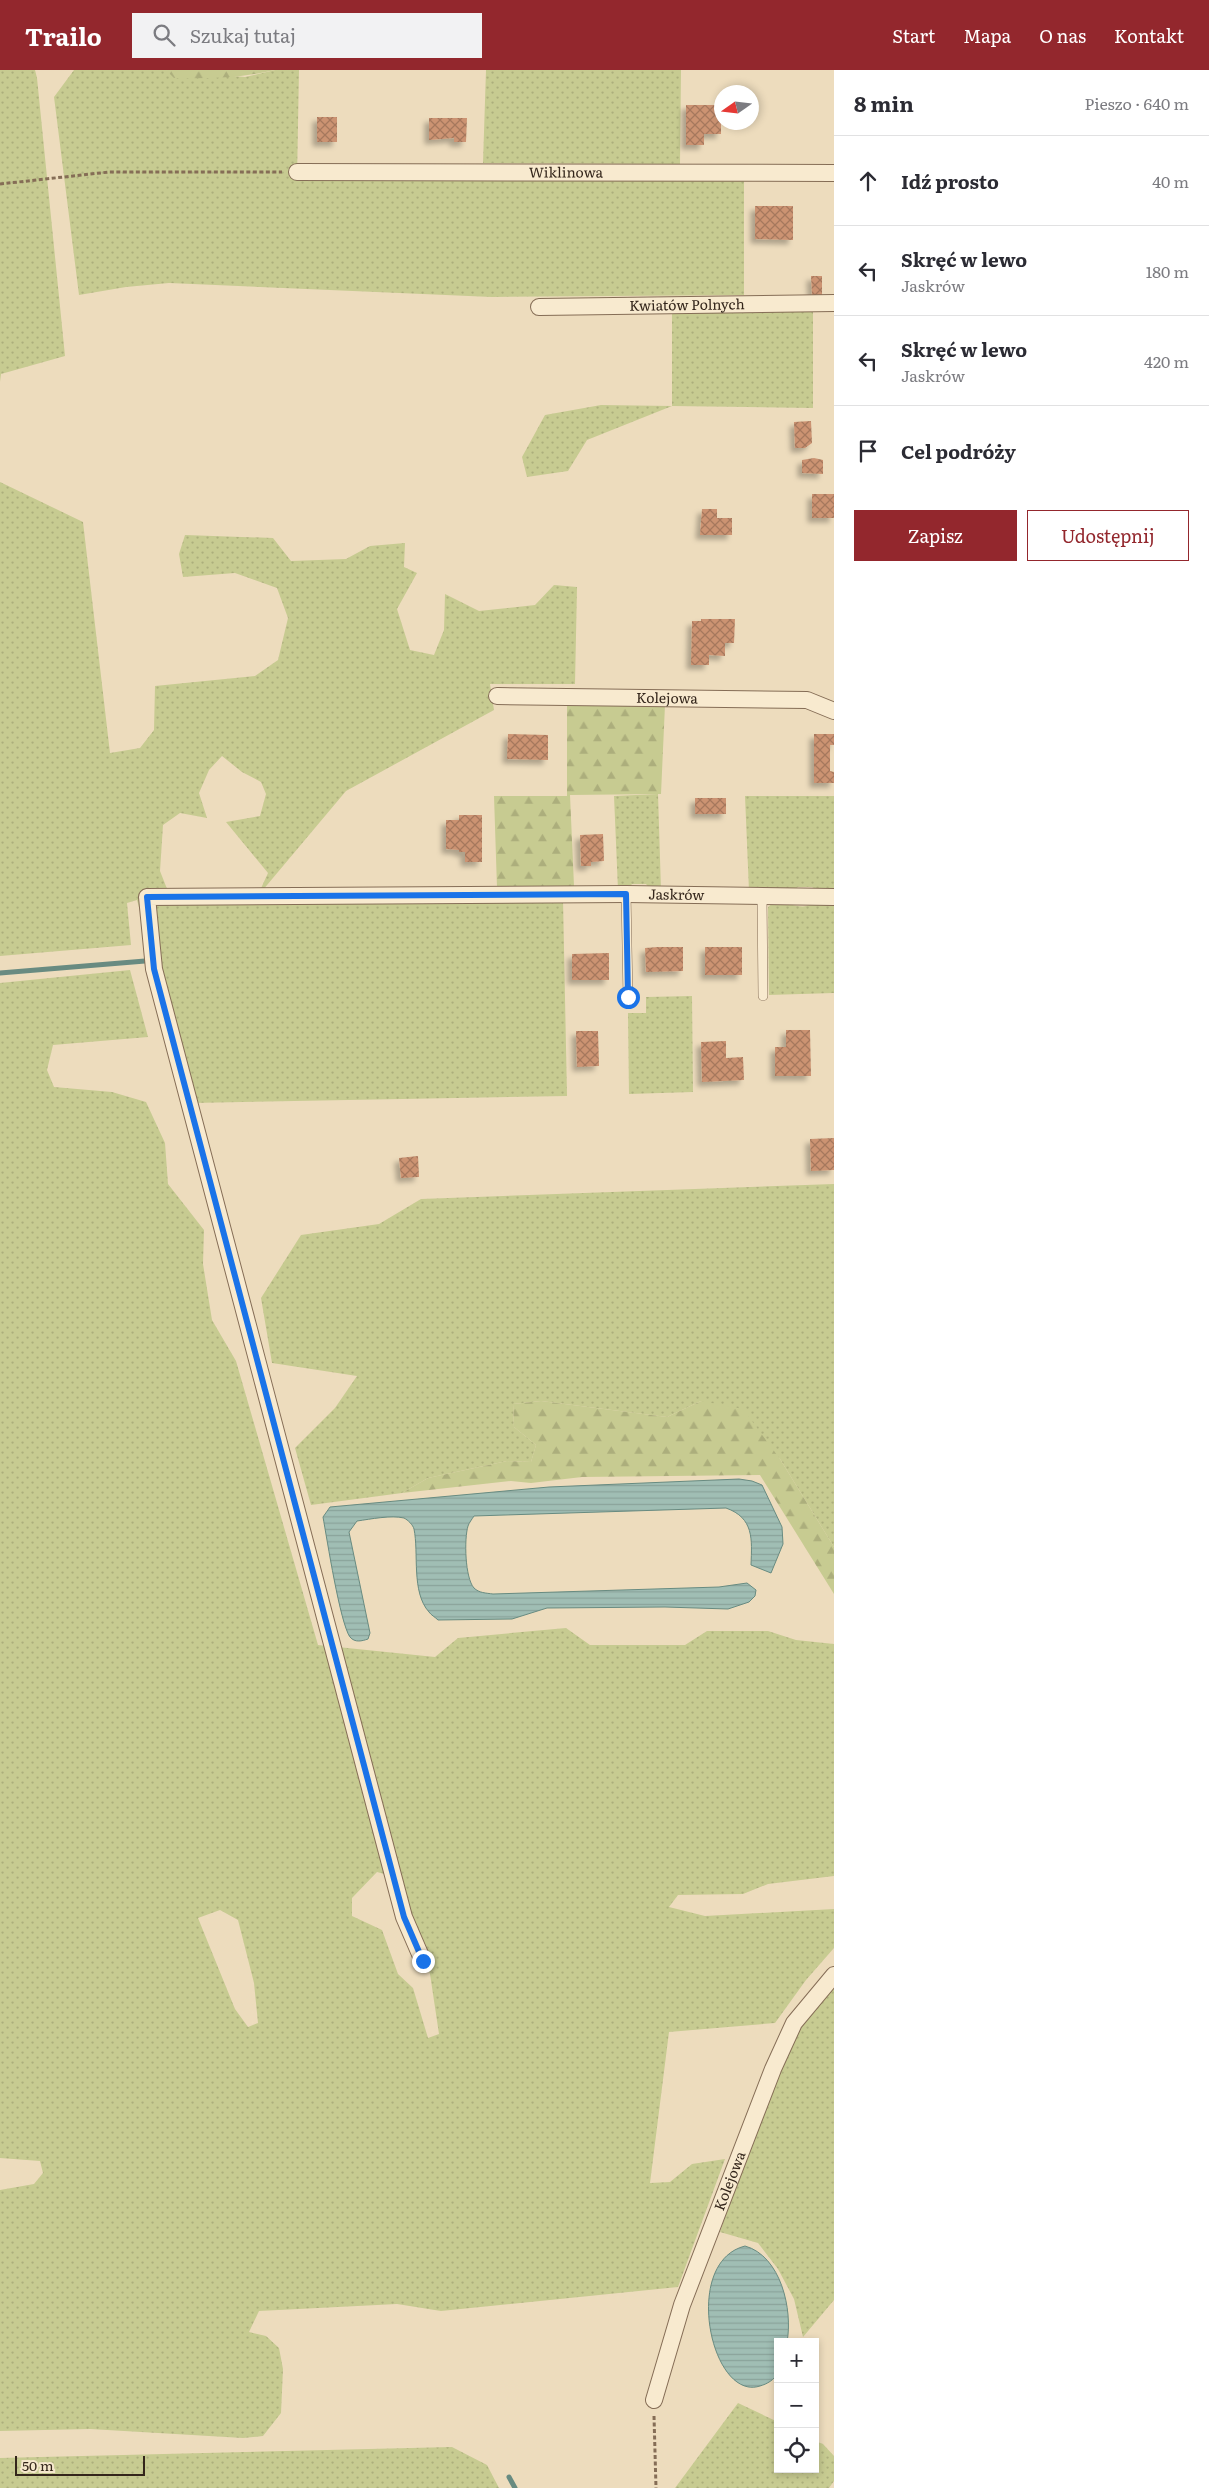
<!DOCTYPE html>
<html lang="pl">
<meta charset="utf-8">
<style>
:root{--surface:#fff;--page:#f2f2f3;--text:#2b2b33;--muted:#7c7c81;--line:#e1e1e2;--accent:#93272d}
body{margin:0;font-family:Literata,serif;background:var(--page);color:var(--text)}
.controls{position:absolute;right:15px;bottom:15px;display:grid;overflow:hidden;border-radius:0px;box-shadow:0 2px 8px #0003}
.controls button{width:45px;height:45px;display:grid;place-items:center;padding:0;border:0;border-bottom:1px solid var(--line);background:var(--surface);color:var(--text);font:25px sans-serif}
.compass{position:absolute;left:714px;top:15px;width:45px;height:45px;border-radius:50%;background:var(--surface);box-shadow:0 2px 8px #0003;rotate:256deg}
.scale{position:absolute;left:15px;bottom:12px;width:130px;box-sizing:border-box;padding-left:5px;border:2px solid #34261b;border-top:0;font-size:14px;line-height:18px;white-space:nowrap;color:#34261b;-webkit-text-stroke:4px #f5e7cc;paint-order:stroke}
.stop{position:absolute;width:15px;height:15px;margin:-11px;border:4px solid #1a73e8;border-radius:50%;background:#fff}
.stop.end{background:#1a73e8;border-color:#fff;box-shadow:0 1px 5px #0008}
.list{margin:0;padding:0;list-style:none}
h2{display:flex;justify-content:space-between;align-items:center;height:65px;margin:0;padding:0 20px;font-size:21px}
h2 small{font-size:16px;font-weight:400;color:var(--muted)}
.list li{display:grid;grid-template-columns:32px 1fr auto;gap:15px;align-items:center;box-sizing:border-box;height:90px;padding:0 20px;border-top:1px solid var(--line)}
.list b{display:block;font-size:19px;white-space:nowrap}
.list p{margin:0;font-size:16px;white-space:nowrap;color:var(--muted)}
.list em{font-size:16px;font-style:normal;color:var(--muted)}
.actions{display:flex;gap:10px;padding:15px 20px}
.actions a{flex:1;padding:11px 0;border:1px solid var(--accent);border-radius:0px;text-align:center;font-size:18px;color:var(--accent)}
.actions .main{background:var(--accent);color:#fff}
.icon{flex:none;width:28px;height:28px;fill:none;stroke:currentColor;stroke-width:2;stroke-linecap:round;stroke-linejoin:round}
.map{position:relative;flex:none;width:834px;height:2418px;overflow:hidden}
header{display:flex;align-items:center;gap:30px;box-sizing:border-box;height:70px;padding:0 25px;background:var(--accent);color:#fff}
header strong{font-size:24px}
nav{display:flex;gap:28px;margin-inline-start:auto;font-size:18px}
.search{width:350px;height:45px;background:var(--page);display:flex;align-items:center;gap:12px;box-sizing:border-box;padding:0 18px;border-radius:0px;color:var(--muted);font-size:19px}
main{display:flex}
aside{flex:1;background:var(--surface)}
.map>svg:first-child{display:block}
.grass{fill:url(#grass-dots);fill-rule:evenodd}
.forest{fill:url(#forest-firs)}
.water{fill:url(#water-rules);stroke:#688b81}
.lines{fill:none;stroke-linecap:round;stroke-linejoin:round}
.stream{stroke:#688b81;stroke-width:5}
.building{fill:url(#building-cross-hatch);filter:url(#shadow)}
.lane-casing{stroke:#856d56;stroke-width:10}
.street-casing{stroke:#856d56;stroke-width:18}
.path{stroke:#856d56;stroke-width:3;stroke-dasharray:4 2.5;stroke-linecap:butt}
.lane{stroke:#f8eacf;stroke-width:9}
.street{stroke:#f8eacf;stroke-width:16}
.route{stroke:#1a73e8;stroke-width:6}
.labels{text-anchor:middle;stroke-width:5;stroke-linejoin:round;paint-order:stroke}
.street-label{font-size:14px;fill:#34261b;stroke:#f5e7cc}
</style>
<header>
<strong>Trailo</strong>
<div class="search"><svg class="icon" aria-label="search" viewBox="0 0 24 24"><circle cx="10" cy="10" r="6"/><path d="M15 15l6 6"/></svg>Szukaj tutaj</div>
<nav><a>Start</a><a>Mapa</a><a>O nas</a><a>Kontakt</a></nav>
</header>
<main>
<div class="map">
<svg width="834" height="2418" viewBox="0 0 834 2418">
<defs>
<pattern id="grass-dots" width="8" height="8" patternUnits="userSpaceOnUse" patternTransform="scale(1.25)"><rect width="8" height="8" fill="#c7cb91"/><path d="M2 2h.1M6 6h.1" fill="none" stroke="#acae7c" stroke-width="1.8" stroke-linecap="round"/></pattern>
<pattern id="forest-firs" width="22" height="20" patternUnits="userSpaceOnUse" patternTransform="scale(1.25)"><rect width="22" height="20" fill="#c7cb91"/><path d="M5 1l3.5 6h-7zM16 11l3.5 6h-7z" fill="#acae7c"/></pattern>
<pattern id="water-rules" width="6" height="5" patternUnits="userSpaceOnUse" patternTransform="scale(1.25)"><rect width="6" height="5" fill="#a0beb4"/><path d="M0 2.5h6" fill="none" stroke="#8aa39a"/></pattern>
<pattern id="building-cross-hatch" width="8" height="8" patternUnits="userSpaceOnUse" patternTransform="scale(1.25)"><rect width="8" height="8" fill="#cc9372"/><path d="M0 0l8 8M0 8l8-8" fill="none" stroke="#a6785d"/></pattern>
<filter id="shadow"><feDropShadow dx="-4.5" dy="4.5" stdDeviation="2.5" flood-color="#0004"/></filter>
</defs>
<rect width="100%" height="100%" fill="#eddcbd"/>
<path class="grass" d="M 0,0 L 35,0 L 37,8 L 65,286 L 1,304 L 0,312 Z
M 74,0 L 166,0 L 245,7 L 275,0 L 299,0 L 297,109 L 744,110 L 744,225 L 492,227 L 169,213 L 126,217 L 79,225 L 54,27 Z
M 486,0 L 681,0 L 680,94 L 483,93 Z
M 672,240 L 813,241 L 813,338 L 672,336 L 587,370 L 568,401 L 527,407 L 522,387 L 545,345 L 601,335 L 672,336 Z
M 0,412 L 83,452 L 110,683 L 140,678 L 154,660 L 155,616 L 255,606 L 278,590 L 288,548 L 277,518 L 235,503 L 183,507 L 179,484 L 185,465 L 273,468 L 291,491 L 346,489 L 370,476 L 405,473 L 404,497 L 417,503 L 397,539 L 410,580 L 434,585 L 444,560 L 445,524 L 479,541 L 535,535 L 554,515 L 577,517 L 575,614 L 490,614 L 494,640 L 346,721 L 257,827 L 563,829 L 567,1026 L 191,1033 L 137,830 L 127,833 L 131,875 L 0,886 ZM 222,686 L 242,702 L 261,712 L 266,724 L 260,746 L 226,752 L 268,803 L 257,827 L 171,829 L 160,801 L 163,755 L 180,743 L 207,748 L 199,723 L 209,700 Z
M 658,724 L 661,820 L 651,820 L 646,814 L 632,814 L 627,820 L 618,820 L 614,726 Z
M 745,726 L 834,726 L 834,820 L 817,820 L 812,817 L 798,817 L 790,821 L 749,821 Z
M 774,832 C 783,832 800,838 806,836 C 817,833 822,832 834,832 L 834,923 L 769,925 L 768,837 Z
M 130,900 L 148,967 L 53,975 L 47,1000 L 54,1017 L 112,1022 L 146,1032 L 165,1073 L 168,1114 L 204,1160 L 203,1194 L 212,1250 L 236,1291 L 318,1575 L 435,1587 L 458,1568 L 566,1558 L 590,1575 L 685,1575 L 707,1561 L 768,1561 L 796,1570 L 834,1574 L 834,1806 L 768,1814 L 743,1824 L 678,1825 L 669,1837 L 705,1846 L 834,1839 L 834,1878 L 806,1910 L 775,1953 L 669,1962 L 650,2113 L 670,2112 L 692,2094 L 725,2089 L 678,2217 L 441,2241 L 397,2234 L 259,2241 L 249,2262 L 266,2266 L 279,2278 L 283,2299 L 281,2343 L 263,2366 L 243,2368 L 90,2359 L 0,2361 L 0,2120 L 34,2114 L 43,2103 L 40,2091 L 0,2088 L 0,913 ZM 377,1802 L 395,1807 L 430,1904 L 439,1964 L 428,1968 L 413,1918 L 398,1904 L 382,1860 L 352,1846 L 352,1828 ZM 220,1840 L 238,1850 L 254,1913 L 258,1953 L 248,1957 L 235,1939 L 198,1848 Z
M 692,926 L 693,1022 L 629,1024 L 628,943 L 646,943 L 646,927 Z
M 834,1114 L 834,1477 L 780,1389 L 701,1331 L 667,1347 L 541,1331 L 513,1334 L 514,1357 L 536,1375 L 531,1392 L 507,1391 L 428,1408 L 402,1423 L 311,1435 L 295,1378 L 335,1338 L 357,1306 L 272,1293 L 261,1228 L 301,1165 L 379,1154 L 421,1129 Z
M 834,1909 L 834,2230 L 803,2267 L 794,2229 L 778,2199 L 758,2173 L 720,2162 L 778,1991 Z
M 738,2333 L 778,2352 L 778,2399 L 815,2399 L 815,2371 L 823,2374 L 834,2386 L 834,2411 L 829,2418 L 675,2418 Z
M 452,2377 L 487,2395 L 499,2418 L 0,2418 L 0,2388 Z"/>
<path class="forest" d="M 166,0 L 275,0 C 241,8 209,9 174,8 Z
M 567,633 L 665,635 L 661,724 L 570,725 L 574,816 L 497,818 L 494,726 L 567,726 Z
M 541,1331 L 667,1347 L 701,1331 L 743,1339 L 780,1389 L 834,1477 L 834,1524 L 760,1405 L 582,1407 L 531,1413 L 511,1411 L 402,1423 L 428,1408 L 507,1391 L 531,1392 L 536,1375 L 514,1357 L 513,1334 Z"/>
<path class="water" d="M 739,1409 L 752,1411 L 762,1415 L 782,1457 L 783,1474 L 771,1503 L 751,1495 C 752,1469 754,1448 726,1438 L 474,1446 C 472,1449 469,1453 468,1456 C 464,1469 465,1508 474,1518 C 479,1523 486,1523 493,1524 L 719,1517 L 747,1513 L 756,1520 L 755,1526 L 749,1532 L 728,1539 L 665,1537 L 547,1538 L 512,1549 L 438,1550 C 435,1547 431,1545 429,1542 C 411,1522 419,1483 414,1459 C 413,1455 408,1450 404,1448 C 391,1445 371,1449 357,1451 L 349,1462 L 370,1563 L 368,1569 C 362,1571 355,1573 350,1567 C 340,1553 327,1469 323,1447 L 330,1437 L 549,1417 Z
M 745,2176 C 781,2186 793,2240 787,2272 L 778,2272 L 778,2303 C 774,2310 767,2314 760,2316 C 711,2332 681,2192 745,2176 Z"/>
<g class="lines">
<path class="stream" d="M 0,903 L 145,891
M 509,2407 L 515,2418"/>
</g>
<path class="building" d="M 686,35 L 721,35 L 721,64 L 704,64 L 704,75 L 686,75 Z
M 317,47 L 337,47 L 337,72 L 317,72 Z
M 429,48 L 467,48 L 466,72 L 454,72 L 454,68 L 429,70 Z
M 755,136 L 793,136 L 793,170 L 755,169 Z
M 811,206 L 822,206 L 822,225 L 812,225 Z
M 811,351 L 812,373 L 805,378 L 795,378 L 794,352 Z
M 814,388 L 823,390 L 823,404 L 802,403 L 802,390 Z
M 812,424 L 834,424 L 834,448 L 812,448 Z
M 702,439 L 717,439 L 717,448 L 732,448 L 732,465 L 700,465 Z
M 701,549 L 735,549 L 734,573 L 725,573 L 725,586 L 709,585 L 709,595 L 691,595 L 692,551 L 701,551 Z
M 508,664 L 548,665 L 548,690 L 507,689 Z
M 814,664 L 834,664 L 834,675 L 830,675 L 830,701 L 834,702 L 834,713 L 814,713 Z
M 695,728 L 726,728 L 726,744 L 695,744 Z
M 459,745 L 482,745 L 482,792 L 465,792 L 465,782 L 459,782 L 459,780 L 446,779 L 446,750 L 459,750 Z
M 603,764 L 604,791 L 591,792 L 591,796 L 581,796 L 580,765 Z
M 658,877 L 683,877 L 683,901 L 646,902 L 645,878 Z
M 705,877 L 742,877 L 742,905 L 705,905 Z
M 609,883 L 609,910 L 572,910 L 572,884 Z
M 786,960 L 810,960 L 811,1006 L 775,1006 L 775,977 L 786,977 Z
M 576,961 L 598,961 L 599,996 L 577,997 Z
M 726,971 L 726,988 L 743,987 L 744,1010 L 702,1012 L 701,972 Z
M 834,1068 L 834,1100 L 811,1101 L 810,1069 Z
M 418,1086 L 419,1107 L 401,1108 L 399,1088 Z"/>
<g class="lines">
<defs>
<path id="lane" d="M 626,824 L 628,927
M 762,826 L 763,926"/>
<g id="street">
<path id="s1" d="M 297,102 L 834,103"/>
<path id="s2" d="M 539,237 L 834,233"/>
<path id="s3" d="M 497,626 L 807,630 L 834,641"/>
<path id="s4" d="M 423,1891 L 404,1847 L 154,899 L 147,827 L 626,824 L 834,827"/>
<path id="s5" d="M 654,2330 L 682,2235 L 773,1999 L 794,1953 L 834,1905"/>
</g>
</defs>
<use href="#lane" class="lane-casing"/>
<use href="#street" class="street-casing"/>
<path class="path" d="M 0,114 L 109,102 L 282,102
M 654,2346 L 656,2418"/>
<use href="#lane" class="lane"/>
<use href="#street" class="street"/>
</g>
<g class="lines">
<path class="route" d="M 423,1891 L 404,1847 L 154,899 L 147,827 L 626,824 L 628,927"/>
</g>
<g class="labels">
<g class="street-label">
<text dy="5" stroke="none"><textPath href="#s1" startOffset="269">Wiklinowa</textPath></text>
<text dy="5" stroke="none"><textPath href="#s2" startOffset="148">Kwiatów Polnych</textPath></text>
<text dy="5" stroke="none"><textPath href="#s3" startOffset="170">Kolejowa</textPath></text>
<text dy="5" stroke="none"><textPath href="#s4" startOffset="1630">Jaskrów</textPath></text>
<text dy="5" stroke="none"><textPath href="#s5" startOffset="232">Kolejowa</textPath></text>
</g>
</g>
</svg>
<div class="controls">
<button>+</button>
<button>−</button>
<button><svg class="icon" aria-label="locate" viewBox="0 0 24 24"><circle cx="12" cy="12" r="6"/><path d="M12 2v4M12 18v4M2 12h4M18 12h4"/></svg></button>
</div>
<svg class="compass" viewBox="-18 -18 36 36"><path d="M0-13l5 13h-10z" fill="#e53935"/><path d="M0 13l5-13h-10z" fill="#7c7c81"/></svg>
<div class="scale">50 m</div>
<div class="stop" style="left:628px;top:927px"></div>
<div class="stop end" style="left:423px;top:1891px"></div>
</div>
<aside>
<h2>8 min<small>Pieszo · 640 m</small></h2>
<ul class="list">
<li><svg class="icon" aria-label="ahead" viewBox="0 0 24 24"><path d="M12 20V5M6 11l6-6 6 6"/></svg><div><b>Idź prosto</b></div><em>40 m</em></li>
<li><svg class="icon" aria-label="left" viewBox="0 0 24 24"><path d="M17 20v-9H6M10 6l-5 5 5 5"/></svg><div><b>Skręć w lewo</b><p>Jaskrów</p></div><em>180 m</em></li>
<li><svg class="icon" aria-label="left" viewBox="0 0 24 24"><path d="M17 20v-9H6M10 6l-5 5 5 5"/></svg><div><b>Skręć w lewo</b><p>Jaskrów</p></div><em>420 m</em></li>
<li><svg class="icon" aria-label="arrive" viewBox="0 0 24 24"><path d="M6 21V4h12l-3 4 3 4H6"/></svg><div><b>Cel podróży</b></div></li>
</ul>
<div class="actions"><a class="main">Zapisz</a><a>Udostępnij</a></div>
</aside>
</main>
